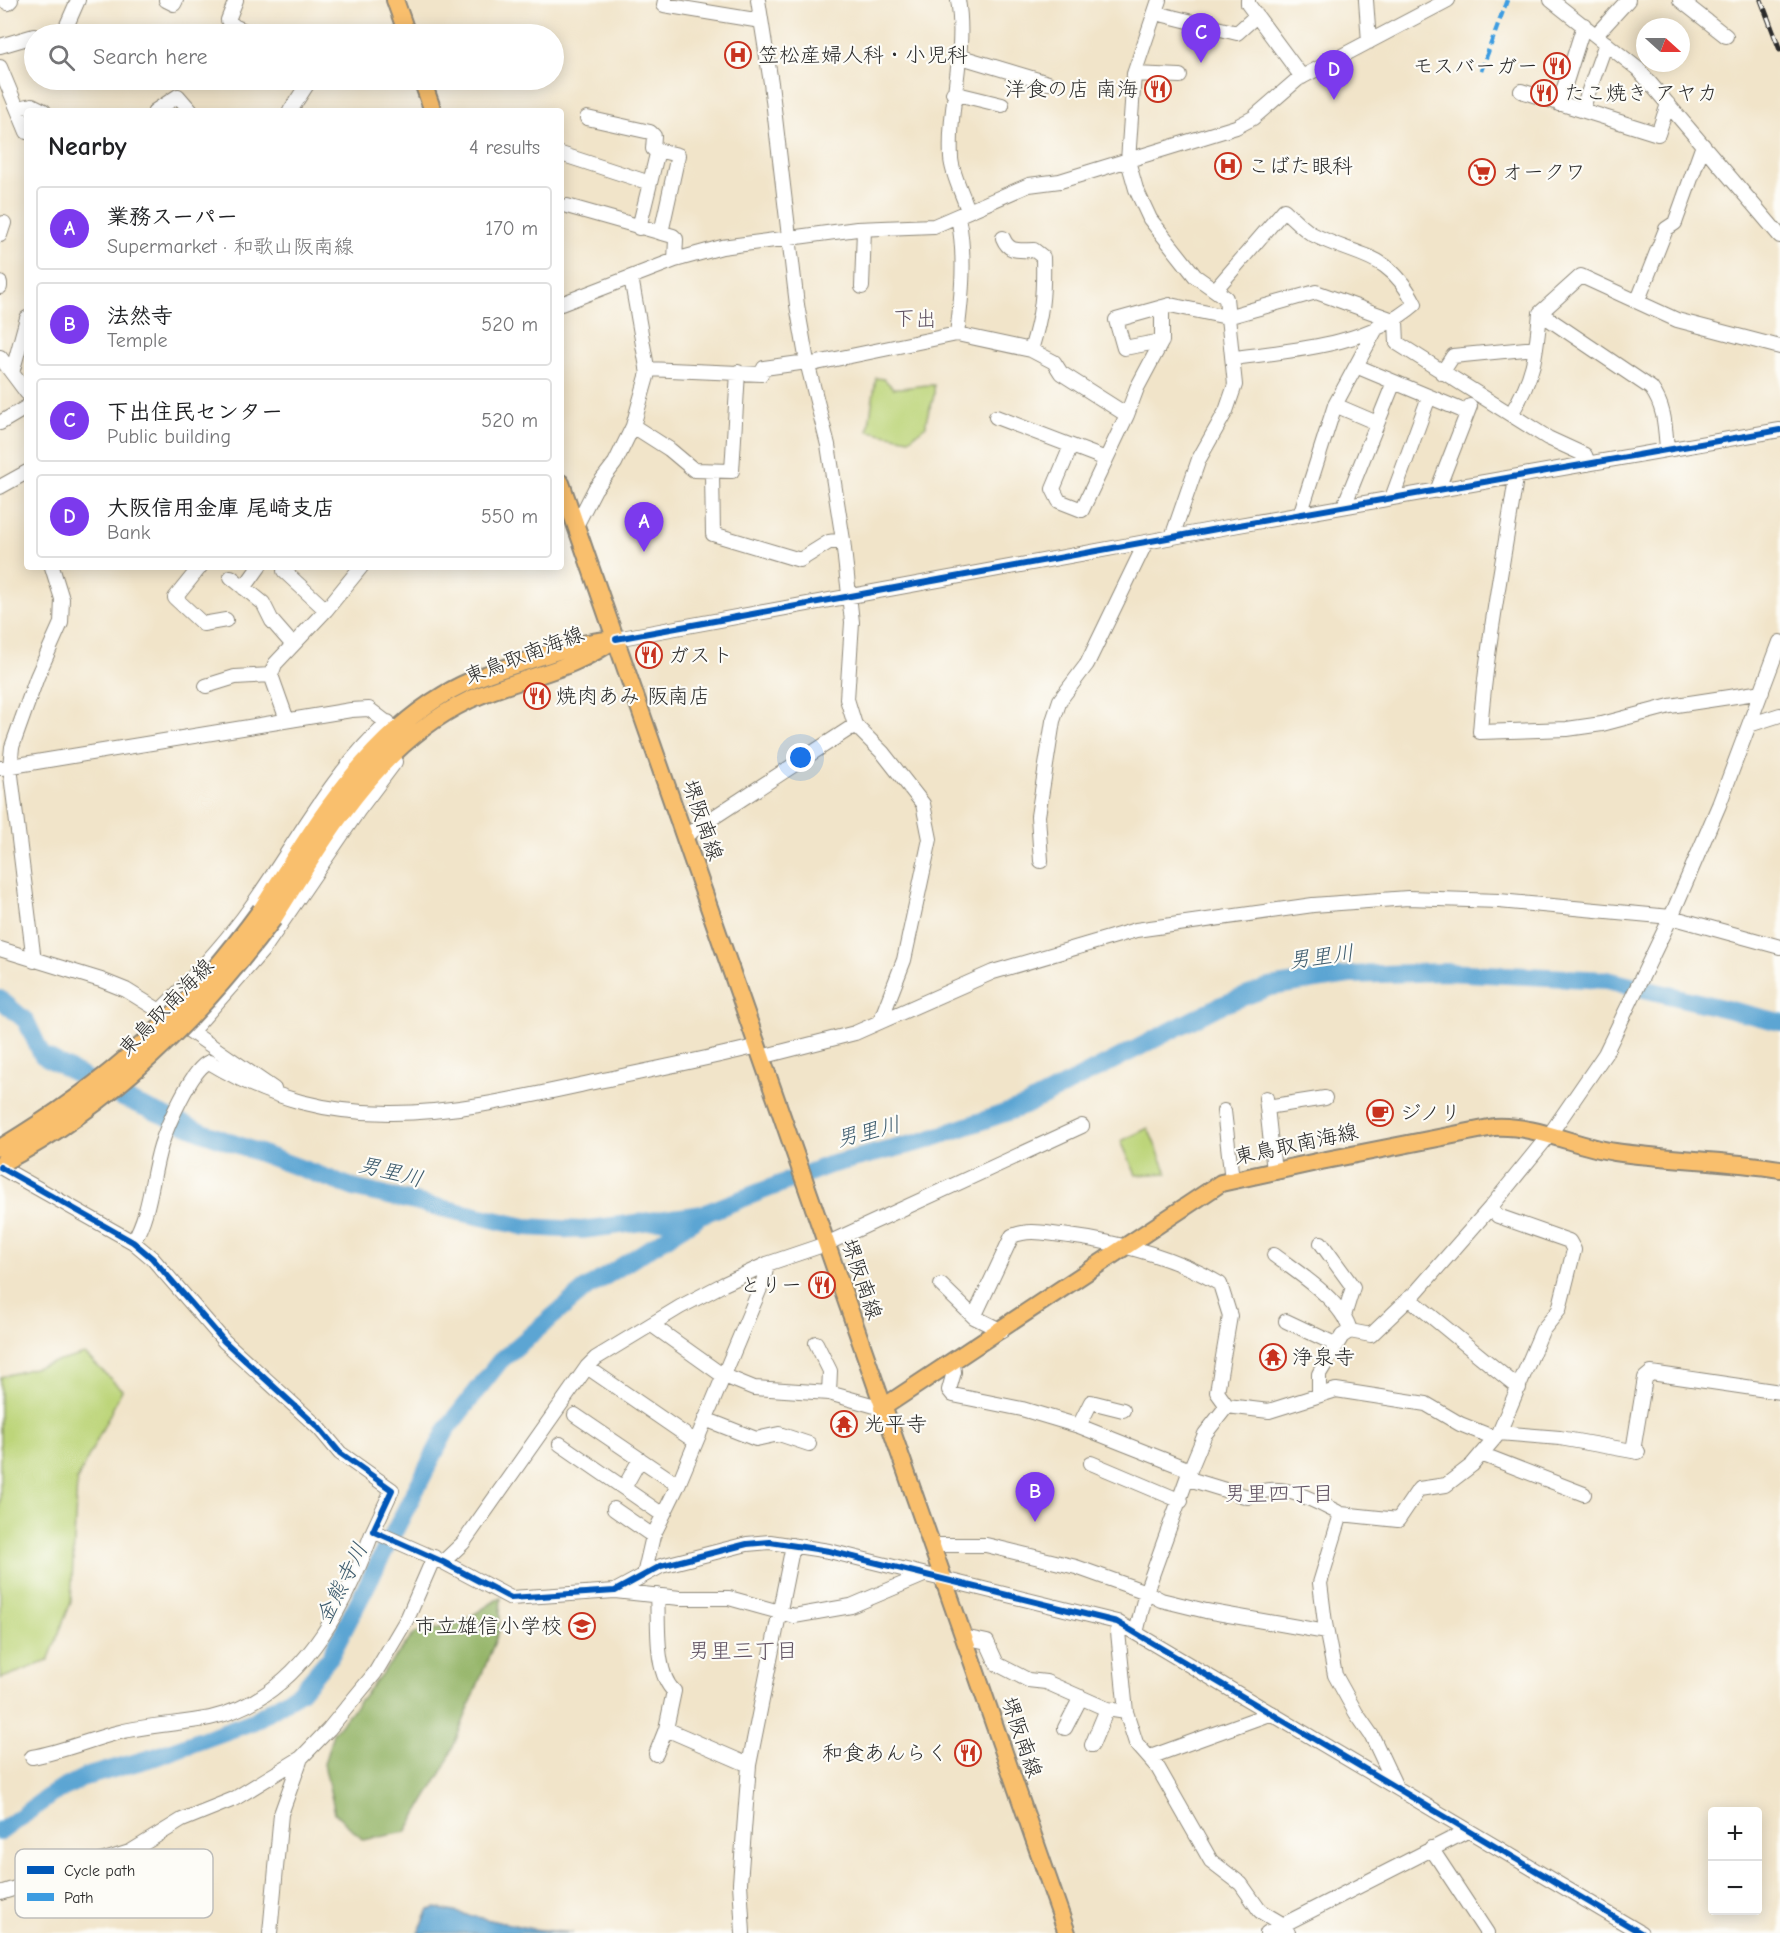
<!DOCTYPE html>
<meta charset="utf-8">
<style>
:root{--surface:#fff;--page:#f6f6f6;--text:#202124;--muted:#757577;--line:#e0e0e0;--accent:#7c3aed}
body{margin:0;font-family:"Comic Neue","Klee One",sans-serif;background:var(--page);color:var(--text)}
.controls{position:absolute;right:18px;bottom:18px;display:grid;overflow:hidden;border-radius:6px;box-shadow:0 3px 15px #0003}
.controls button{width:54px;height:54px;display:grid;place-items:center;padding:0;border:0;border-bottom:2px solid var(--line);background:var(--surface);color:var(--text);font:30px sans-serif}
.compass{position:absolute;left:1636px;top:18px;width:54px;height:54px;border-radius:50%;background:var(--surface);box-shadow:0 3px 15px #0003;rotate:111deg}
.you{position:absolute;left:801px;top:758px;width:21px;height:21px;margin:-15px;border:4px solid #fff;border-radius:50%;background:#1a73e8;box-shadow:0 0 0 9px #1a73e833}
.badge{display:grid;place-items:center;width:39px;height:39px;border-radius:50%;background:var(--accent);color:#fff;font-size:20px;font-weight:700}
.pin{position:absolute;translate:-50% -50px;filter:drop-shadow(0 2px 3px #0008)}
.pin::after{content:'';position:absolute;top:32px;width:21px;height:18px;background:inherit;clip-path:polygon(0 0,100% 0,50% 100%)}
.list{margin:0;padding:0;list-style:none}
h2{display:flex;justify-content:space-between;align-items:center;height:78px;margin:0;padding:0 24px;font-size:26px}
h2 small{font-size:20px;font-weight:400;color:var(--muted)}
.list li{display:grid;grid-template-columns:39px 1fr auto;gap:18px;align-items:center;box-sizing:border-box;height:84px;margin:0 12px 12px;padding:0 12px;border:2px solid var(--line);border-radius:6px}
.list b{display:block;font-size:22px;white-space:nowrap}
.list p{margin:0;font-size:20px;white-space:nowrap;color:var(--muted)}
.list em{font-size:20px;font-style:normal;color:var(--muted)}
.icon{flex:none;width:33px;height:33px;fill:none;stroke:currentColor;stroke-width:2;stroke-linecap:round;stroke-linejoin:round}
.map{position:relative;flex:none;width:1780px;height:1933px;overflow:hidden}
.search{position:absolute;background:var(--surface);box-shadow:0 3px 15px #0003;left:24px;top:24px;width:540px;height:66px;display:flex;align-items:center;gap:15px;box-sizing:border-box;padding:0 21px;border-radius:33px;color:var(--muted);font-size:22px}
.panel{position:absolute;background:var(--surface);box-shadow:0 3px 15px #0003;left:24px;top:108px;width:540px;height:462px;border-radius:6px}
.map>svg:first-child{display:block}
.green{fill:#bdd57a;stroke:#748052;stroke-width:1.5}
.forest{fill:#96b66a;stroke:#60704a;stroke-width:1.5}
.water{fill:#5ba5d3;stroke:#43687f;stroke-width:1.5}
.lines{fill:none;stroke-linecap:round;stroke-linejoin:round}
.river{stroke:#5ba5d3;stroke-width:18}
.minor-casing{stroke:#8e887a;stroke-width:16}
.major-casing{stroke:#8e887a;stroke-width:20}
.minor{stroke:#fff;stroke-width:14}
.major{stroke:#f9bf6d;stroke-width:16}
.rail-casing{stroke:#2b2b2b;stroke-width:5}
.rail{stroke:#fdfcf7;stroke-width:3;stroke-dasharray:9;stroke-linecap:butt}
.major-bridge-casing{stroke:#8e887a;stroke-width:20;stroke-linecap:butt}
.major-bridge{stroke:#f9bf6d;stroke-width:16}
.quiet{stroke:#3d9ce1;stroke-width:4.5;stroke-dasharray:9 4.5;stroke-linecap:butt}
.cycleway-casing{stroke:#fdfcf7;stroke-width:10}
.cycleway{stroke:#0057b8;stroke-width:6}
.labels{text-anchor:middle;stroke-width:4.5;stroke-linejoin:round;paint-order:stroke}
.poi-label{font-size:21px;fill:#2b2b2b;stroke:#fdfcf7;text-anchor:start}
.street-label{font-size:21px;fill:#2b2b2b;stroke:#fdfcf7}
.neighbourhood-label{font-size:22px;fill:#615363;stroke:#fdfcf7}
.water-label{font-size:22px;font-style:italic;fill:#3e5c6e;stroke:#fdfcf7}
.key{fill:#fdfcf7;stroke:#bebdba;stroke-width:1.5}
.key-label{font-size:16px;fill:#2b2b2b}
</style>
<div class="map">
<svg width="1780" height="1933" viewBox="0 0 1780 1933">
<rect width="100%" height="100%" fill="#fdfcf7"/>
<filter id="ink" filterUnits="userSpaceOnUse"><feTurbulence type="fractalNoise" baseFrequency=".0167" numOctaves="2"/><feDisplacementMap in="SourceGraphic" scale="12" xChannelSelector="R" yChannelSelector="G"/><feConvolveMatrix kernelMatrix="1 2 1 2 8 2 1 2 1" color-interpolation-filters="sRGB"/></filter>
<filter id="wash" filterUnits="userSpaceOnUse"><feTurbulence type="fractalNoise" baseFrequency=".008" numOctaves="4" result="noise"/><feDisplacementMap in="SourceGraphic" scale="24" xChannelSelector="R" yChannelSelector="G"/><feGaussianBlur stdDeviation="1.35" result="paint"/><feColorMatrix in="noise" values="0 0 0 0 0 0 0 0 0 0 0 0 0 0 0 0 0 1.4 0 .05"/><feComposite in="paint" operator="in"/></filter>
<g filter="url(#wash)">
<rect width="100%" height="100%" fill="#f1e4c9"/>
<path class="green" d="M 876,378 L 884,379 L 893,388 C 908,388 920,385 934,385 C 936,404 926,408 926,426 L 909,439 L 868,431 Z
M 1148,1128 L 1167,1173 L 1136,1175 L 1121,1141 Z
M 85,1354 L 122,1390 L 77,1480 L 71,1602 L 48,1661 L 0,1679 L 0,1377 Z"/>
<path class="forest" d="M 501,1597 L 499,1631 L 446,1765 L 406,1832 L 363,1840 L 335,1813 L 324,1764 L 333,1733 L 415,1633 L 459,1624 Z"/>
<path class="water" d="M 436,1908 L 532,1929 L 573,1933 L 418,1933 L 429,1910 Z"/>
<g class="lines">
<path class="river" d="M 0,999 L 26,1021 L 42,1055 L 120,1097 L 200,1131 L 357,1189 L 526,1227 L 582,1230 L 703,1214 L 829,1165 L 924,1141 L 1025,1106 L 1219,1006 L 1270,987 L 1349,975 L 1445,972 L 1607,980 L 1780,1022
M 0,1832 L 52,1794 L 85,1777 L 155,1757 L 254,1721 L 301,1691 L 330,1657 L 447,1429 L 500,1361 L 584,1290 L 697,1218"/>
</g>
</g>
<g filter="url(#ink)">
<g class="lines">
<defs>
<path id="minor" d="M 3,0 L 8,3 L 11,0
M 166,0 L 174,4 L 176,0
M 236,0 L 228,20 L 234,26 L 251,34
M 665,0 L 664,5 L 761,21
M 758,0 L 771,83 L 797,305 L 807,362 L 828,445 L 843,540 L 852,622 L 847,699 L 855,725 L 883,753 L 923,804 L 930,839 L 904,960 L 880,1022
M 958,0 C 967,52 948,105 951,158 C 952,175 963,194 968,211
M 1159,0 L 1134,74 L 1128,161 L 1136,189 L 1150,219 L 1195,276 L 1226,298 L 1235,385 L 1226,411 L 1199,459 L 1172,537
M 1248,0 L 1248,4 L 1302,77
M 1366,0 L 1369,42
M 1551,0 L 1638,69 L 1780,236
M 1680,0 L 1726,36
M 1156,13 L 1237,33 L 1256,16
M 63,34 L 78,0
M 1596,35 L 1628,0
M 0,46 L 34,36
M 958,56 L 1048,83
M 0,67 L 27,132
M 1134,74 L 1180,76
M 1521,91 L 1658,134 L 1668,104
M 953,93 L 1002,105
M 1559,104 L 1584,25
M 18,108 L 32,105 L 44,111
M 1582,110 L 1606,43
M 155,111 L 178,96 L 191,111
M 290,111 L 310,80
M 587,118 L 650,132 L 654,136 L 653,149 L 678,155 L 661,233
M 561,154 L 650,183
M 567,206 L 673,236 L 676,239 L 675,260
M 639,228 L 658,150
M 0,235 L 4,223
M 1003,238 C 1009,253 1019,250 1034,250 L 1043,257 C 1044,295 1042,314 1031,350
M 0,283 L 0,287
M 862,287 L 864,229
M 1216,289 L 1284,210 C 1292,217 1302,228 1312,234 C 1358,258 1388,250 1415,304 C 1367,346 1295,350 1234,358
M 1638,300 L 1666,229 L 1675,223 L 1703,145
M 561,304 L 675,260 L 722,247 L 857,229 L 934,226 L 1029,185 L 1060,181 L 1236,127 L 1253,118 L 1298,79 L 1448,0
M 1162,307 L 1162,341 L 1124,348 L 1116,320 L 1170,305 L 1227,317 L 1316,292 L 1396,321 L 1397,343 L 1548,438 L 1585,455 L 1588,464
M 1540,313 L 1651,388 C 1665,407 1665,426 1667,449
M 957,334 C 962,295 966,256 958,217
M 0,357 L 27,393
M 807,365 L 957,334 L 1031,350 L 1054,362 L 1061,373 L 1127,415
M 1356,366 L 1466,412
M 647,369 L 761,374 L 764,368 L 807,362
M 12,373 L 27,318
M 1442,373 L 1453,356 L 1536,348
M 1335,405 L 1377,423
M 1511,414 C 1534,377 1536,355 1540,313 L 1581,276 L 1677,320 L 1780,347
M 996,417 L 1106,459
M 0,423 L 27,407
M 633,426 L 669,449 L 694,470 L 732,471 L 738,372
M 1071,446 L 1053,489 L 1059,501 L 1082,510 L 1127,415 L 1137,388 L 1162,341
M 712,472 L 713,534 L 800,560 L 829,542 L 843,540
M 1516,478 C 1503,563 1486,647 1480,732 L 1567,729 L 1602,724 L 1670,706 L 1762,692
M 0,487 L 27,472
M 1437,491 L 1470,406
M 1392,498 L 1429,397
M 1344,506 L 1394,382
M 1300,515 L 1335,405 L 1377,327
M 576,526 L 595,489 L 615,463 L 633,426 L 648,373 L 631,277
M 200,567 L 175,598 L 203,624 L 226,620
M 284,571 L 326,610
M 231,577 L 263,603 L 272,621 L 293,645
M 244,588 L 259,567
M 616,639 L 1222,528 L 1780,430
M 206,686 L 235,677 L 271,675
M 287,720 L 271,675 L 275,664 L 326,610 L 361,567
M 1749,725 L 1780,715
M 0,768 L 351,710 L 369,709 L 394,728
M 685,836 L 855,725
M 1041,861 L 1038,816 L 1053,721 L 1060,700 L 1087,664 L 1146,542
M 0,949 L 101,980 L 126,990 L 160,1011 C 190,981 218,951 243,918 C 292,852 327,778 388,722
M 34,961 L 10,767 L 12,747 L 37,677 L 61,623 L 62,599 L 52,567
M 184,1027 L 274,1089
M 191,1032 L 263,950 L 358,811 L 395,762
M 761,1057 L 855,1033 L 993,972 L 1136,930 L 1313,905 L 1408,898 L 1499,901 L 1596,910 L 1671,917 L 1780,947
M 1266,1098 L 1274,1171
M 1267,1107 L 1325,1098
M 1224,1111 L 1232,1180
M 0,1167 L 133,1242 L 152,1258 L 224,1341 L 319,1428 L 340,1453 L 392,1490 L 373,1531 L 443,1562 L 511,1598 L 615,1591 L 661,1566 L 747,1544 L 770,1542 L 829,1551 L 1117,1622 L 1641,1933
M 133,1242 C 151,1212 151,1177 161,1145 C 167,1126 192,1068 209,1062 C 337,1140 451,1113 589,1083 C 645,1071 702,1060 758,1046
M 1321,1243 L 1353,1287 L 1344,1316
M 1274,1255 C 1297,1272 1343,1301 1350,1331
M 941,1285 L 974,1317 L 1002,1331
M 1409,1298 L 1519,1388
M 974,1317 L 1012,1236 C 1029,1229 1044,1233 1062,1235 C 1117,1242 1172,1255 1220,1284 L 1230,1316 L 1217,1392 L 1227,1406 L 1269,1411 L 1336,1390 L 1426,1404 L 1460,1424 L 1495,1438
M 1286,1321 L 1337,1345
M 652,1325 L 722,1375 L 754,1388 L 829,1393 L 882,1408
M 816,1343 L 830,1371 L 829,1393
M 953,1363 L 954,1372 L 949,1390 L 953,1395 L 1022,1409 L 1079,1426 L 1091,1402 L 1123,1410
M 587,1367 L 696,1442
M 1319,1395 L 1319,1374 L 1342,1336 L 1350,1331 L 1371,1335 L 1417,1291 L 1490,1208 L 1550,1134 L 1605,1054 L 1671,917 L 1719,805 L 1780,642
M 575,1415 L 678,1485
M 705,1419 L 756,1439 L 779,1434 L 809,1444
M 1079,1426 L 1190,1470
M 1499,1433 L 1560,1438 L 1638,1452
M 560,1444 L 663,1515
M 1633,1451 L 1645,1378 L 1651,1373 L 1780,1392
M 1481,1454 L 1584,1494
M 1091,1463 L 1181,1501
M 1189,1479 L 1248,1497 C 1279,1478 1312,1500 1341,1514
M 624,1488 L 640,1459
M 614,1509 L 653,1536
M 931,1545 L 986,1545 L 1076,1567 L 1146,1592 L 1161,1600 L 1206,1611 L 1326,1632
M 443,1562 L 463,1543 L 587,1367 L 596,1358 L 680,1307 L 724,1284 L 767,1264 L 826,1244 L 1082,1126
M 644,1575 L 653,1536 L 678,1485 L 764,1279 L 767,1264
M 615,1591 L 680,1598 L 729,1598 L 794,1616 L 851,1606 L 924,1575
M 1117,1622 L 1126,1712 L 1136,1743 L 1158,1768 L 1211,1861 L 1241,1884 L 1260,1911 L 1282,1924 L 1288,1933
M 1136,1633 L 1146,1592 L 1190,1470 L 1205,1434 L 1227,1406
M 964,1637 L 987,1642 L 997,1664 L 1028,1680 L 1046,1682 L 1107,1709 L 1126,1712
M 1065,1728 L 1081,1697
M 666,1729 L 749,1765
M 1092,1745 L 1107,1709
M 656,1754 L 666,1729 L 674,1691 C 654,1673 659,1622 657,1595
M 32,1757 C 62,1752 91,1739 120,1732 C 149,1725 180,1724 210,1718 C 300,1698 344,1609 373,1531
M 1150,1757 L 1272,1713
M 1396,1787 L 1372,1736 L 1356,1713 L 1335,1675 L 1325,1623 L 1320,1583 L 1341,1514 L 1398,1520 L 1419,1489 L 1446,1485 L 1472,1465 L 1499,1433 L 1542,1331 L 1559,1310 L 1574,1250 L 1569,1241 L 1498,1216 L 1490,1208
M 1431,1848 L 1487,1933
M 0,1893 L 130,1852 L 182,1820 L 234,1799 L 301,1758 L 329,1729 L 375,1673 L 408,1617 L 434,1557
M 270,1933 L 281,1814 L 301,1758
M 743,1933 L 740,1883 L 749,1765 L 793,1545
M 1267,1933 L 1467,1831"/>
<path id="major" d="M 395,0 L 407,34
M 422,80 L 433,111
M 561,483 L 1067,1933
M 261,910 C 311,832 361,744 443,695 C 469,679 498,670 527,661 C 557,651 585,641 616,639
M 274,918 C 326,836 377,744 469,700 C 516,678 573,671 615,639
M 882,1408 L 1221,1183 L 1321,1161 L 1494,1127 C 1537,1125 1573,1146 1615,1152 C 1670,1160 1725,1160 1780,1169"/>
</defs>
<use href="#minor" class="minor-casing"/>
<use href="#major" class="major-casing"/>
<use href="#minor" class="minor"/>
<use href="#major" class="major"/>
<defs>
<path id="rail" d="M 1761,0 L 1780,50"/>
</defs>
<use href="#rail" class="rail-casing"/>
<use href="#rail" class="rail"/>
<defs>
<path id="major-bridge" d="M 0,1148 C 109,1083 186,1013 261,910
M 0,1164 C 112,1105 199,1018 274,918"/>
</defs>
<use href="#major-bridge" class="major-bridge-casing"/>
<use href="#major-bridge" class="major-bridge"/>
<path class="quiet" d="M 1481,71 L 1507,0"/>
<defs>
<path id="cycleway" d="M 616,639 L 1222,528 L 1780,430
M 0,1167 L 133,1242 L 152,1258 L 224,1341 L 319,1428 L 340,1453 L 392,1490 L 373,1531 L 443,1562 L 511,1598 L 615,1591 L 661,1566 L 747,1544 L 770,1542 L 829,1551 L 1117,1622 L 1641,1933"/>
</defs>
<use href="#cycleway" class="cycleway-casing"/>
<use href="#cycleway" class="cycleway"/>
</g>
</g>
<defs>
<symbol id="hospital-ring" viewBox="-11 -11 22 22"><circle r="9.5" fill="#fdfcf7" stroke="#c8321e" stroke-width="1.5"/><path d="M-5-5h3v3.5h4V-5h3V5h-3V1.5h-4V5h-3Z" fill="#c8321e"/></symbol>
<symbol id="restaurant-ring" viewBox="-11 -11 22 22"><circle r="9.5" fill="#fdfcf7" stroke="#c8321e" stroke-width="1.5"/><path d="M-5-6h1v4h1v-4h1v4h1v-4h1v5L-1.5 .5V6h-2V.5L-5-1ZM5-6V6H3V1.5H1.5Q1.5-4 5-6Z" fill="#c8321e"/></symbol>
<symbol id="supermarket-ring" viewBox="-11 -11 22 22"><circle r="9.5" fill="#fdfcf7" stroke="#c8321e" stroke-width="1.5"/><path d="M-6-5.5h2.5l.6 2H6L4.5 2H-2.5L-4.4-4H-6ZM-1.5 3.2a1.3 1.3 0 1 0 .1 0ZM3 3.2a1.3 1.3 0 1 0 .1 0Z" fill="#c8321e"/></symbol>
<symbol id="cafe-ring" viewBox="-11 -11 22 22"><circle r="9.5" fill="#fdfcf7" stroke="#c8321e" stroke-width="1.5"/><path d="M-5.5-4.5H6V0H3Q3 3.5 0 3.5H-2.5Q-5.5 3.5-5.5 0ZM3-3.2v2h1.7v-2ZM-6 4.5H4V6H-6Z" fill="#c8321e"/></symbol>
<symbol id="temple-ring" viewBox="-11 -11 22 22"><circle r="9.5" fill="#fdfcf7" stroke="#c8321e" stroke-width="1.5"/><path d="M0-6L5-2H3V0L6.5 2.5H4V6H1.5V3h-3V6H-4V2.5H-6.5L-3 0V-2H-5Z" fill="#c8321e"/></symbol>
<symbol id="school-ring" viewBox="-11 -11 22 22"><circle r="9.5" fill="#fdfcf7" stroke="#c8321e" stroke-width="1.5"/><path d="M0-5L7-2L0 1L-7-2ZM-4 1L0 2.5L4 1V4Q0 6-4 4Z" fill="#c8321e"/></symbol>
</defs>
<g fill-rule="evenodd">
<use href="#hospital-ring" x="723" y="40" width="30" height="30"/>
<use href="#restaurant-ring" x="1542" y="51" width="30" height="30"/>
<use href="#restaurant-ring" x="1143" y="74" width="30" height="30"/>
<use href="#restaurant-ring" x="1529" y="78" width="30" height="30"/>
<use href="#hospital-ring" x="1213" y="151" width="30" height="30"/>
<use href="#supermarket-ring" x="1467" y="157" width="30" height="30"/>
<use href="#restaurant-ring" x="634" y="640" width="30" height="30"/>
<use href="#restaurant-ring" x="522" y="681" width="30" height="30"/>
<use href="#cafe-ring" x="1365" y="1098" width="30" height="30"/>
<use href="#restaurant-ring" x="807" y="1270" width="30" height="30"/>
<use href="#temple-ring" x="1258" y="1342" width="30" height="30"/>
<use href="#temple-ring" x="829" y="1409" width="30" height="30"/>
<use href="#school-ring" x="567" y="1611" width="30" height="30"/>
<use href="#restaurant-ring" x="953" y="1738" width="30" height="30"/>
</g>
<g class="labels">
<g class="poi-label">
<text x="758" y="62">笠松産婦人科・小児科</text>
<text x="1538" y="73" text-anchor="end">モスバーガー</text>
<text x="1138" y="96" text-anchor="end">洋食の店 南海</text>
<text x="1564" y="100">たこ焼き アヤカ</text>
<text x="1248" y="173">こばた眼科</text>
<text x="1502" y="179">オークワ</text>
<text x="668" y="662">ガスト</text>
<text x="556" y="703">焼肉あみ 阪南店</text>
<text x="1400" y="1120">ジノリ</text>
<text x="802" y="1292" text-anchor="end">とりー</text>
<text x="1292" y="1364">浄泉寺</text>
<text x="864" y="1431">光平寺</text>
<text x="562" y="1633" text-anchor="end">市立雄信小学校</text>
<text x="948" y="1760" text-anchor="end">和食あんらく</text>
</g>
<g class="street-label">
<text transform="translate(524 655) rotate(-21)" y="7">東鳥取南海線</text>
<text transform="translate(703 820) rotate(71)" y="7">堺阪南線</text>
<text transform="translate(166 1007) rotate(-46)" y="7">東鳥取南海線</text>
<text transform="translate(1296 1144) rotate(-12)" y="7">東鳥取南海線</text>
<text transform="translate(862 1279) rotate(71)" y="7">堺阪南線</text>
<text transform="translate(1022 1737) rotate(71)" y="7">堺阪南線</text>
</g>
<g class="neighbourhood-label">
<text x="915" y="326">下出</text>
<text x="1279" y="1501">男里四丁目</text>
<text x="743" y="1658">男里三丁目</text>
</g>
<g class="water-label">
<text transform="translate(1321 956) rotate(-7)" y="8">男里川</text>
<text transform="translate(868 1131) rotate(-14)" y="8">男里川</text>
<text transform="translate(391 1171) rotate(14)" y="8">男里川</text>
<text transform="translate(341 1583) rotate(-63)" y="8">金熊寺川</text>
</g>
</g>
<rect x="15" y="1849" width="198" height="69" rx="9" class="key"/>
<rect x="27" y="1866" width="27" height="8" fill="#0057b8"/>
<rect x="27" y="1893" width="27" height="8" fill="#3d9ce1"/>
<g class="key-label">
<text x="64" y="1876">Cycle path</text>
<text x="64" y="1903">Path</text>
</g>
</svg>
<div class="controls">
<button>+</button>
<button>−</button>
</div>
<svg class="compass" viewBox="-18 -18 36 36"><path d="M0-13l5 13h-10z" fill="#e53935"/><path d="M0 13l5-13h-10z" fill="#757577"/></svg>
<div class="you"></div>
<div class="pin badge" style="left:644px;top:552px">A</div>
<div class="pin badge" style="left:1035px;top:1522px">B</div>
<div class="pin badge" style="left:1201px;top:63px">C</div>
<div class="pin badge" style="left:1334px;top:100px">D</div>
<div class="search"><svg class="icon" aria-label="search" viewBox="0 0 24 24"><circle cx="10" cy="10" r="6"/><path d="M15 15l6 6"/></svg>Search here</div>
<section class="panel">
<h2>Nearby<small>4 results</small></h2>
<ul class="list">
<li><span class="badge">A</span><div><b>業務スーパー</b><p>Supermarket · 和歌山阪南線</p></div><em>170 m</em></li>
<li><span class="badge">B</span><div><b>法然寺</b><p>Temple</p></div><em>520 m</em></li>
<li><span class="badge">C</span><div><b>下出住民センター</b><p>Public building</p></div><em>520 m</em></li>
<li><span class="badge">D</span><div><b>大阪信用金庫 尾崎支店</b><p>Bank</p></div><em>550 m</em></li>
</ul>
</section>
</div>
